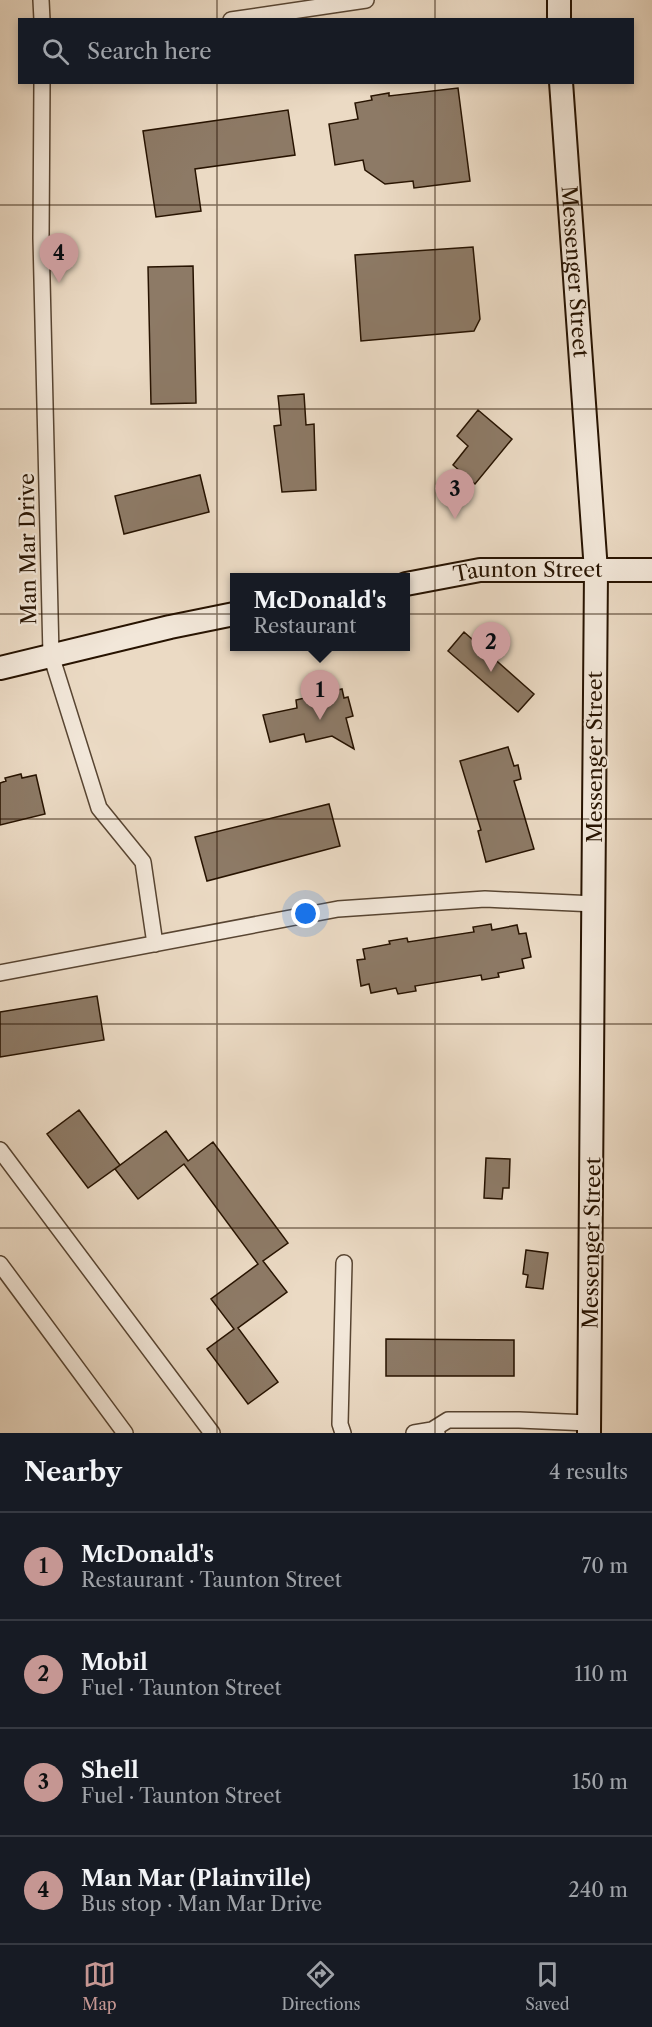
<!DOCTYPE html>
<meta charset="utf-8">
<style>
:root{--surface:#171b24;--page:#20242c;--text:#f1f3f6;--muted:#9ea1a6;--line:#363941;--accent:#c59692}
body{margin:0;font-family:"Libre Caslon Text",serif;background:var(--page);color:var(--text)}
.you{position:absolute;left:306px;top:914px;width:21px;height:21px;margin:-15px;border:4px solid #fff;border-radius:50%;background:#1a73e8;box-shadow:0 0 0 9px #1a73e833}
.badge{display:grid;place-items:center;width:39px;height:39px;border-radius:50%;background:var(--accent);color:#111;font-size:20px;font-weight:700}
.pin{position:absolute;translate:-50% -50px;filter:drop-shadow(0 2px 3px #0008)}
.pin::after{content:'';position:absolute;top:32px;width:21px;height:18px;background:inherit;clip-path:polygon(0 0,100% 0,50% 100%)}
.popup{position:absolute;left:230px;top:573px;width:180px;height:78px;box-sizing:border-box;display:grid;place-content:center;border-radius:0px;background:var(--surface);filter:drop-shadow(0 2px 4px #0005);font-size:20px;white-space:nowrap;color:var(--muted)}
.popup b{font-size:22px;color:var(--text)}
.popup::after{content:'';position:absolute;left:50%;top:100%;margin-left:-12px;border:12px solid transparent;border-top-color:var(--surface)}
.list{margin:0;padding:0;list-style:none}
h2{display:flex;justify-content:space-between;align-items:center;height:78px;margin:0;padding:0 24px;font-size:26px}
h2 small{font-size:20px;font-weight:400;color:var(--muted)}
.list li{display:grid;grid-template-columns:39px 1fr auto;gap:18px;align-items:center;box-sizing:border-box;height:108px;padding:0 24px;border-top:2px solid var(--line)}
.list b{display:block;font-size:22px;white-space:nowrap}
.list p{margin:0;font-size:20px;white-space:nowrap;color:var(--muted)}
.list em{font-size:20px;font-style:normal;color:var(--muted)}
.icon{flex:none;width:33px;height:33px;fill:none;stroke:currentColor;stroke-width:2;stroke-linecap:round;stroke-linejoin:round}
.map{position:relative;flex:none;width:652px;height:1433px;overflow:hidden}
.search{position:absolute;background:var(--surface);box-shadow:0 3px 9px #0003;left:18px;right:18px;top:18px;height:66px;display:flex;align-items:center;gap:15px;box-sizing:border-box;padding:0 21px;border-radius:0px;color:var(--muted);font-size:22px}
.sheet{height:510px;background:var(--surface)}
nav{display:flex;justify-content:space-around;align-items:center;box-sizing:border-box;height:84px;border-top:2px solid var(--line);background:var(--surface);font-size:16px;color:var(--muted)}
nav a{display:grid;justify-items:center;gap:3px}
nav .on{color:var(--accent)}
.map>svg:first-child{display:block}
.building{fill:#8d7a66;stroke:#271301;stroke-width:1.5}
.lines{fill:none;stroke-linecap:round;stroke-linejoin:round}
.street-casing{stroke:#584532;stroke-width:18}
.secondary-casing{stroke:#271301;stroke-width:26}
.street{stroke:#f2e7d9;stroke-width:15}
.secondary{stroke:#f2e7d9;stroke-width:22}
.grid{fill:none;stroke:#271301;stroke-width:1.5;stroke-opacity:0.55}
.labels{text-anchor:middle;stroke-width:4.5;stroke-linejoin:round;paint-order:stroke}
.street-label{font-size:21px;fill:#271301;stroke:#f2e7d9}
</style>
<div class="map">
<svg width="652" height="1433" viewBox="0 0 652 1433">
<rect width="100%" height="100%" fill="#ebdac4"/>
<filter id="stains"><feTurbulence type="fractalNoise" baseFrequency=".00333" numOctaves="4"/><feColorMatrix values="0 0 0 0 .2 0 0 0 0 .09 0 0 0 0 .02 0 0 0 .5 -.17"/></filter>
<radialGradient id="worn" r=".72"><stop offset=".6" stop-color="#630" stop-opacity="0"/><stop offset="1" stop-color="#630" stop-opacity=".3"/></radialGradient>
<path class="building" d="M 458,88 L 470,181 L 414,188 L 413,181 L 385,184 L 365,170 L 363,160 L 335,165 L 329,124 L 358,119 L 355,103 L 372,100 L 371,96 L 389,93 L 389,96 Z
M 288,110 L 295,155 L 195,169 L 201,211 L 156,217 L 143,131 Z
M 473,247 L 480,319 L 474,331 L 361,341 L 355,255 Z
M 193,266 L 196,403 L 151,404 L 148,267 Z
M 304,394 L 306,425 L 314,424 L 316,490 L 282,492 L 274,426 L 281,425 L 278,396 Z
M 478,410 L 512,439 L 475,484 L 453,465 L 468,446 L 457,436 Z
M 200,475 L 209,512 L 124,534 L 115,496 Z
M 464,632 L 534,694 L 518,712 L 448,651 Z
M 342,689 L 344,698 L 348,697 L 353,716 L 346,718 L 354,749 L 332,736 L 306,742 L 304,734 L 270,742 L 263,715 L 297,708 L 296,700 Z
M 508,747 L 514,766 L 518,765 L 521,779 L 514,781 L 534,849 L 486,862 L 478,831 L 481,830 L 460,761 Z
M 21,774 L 22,778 L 36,775 L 45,814 L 0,825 L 0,783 L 6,781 L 5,778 Z
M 329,804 L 340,846 L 207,881 L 195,837 Z
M 491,924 L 492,930 L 517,925 L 519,934 L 526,933 L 531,957 L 522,959 L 524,968 L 498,973 L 499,977 L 482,980 L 481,975 L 415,986 L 416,991 L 398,994 L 396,988 L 371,993 L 369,984 L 361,986 L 357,960 L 365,959 L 363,949 L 390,944 L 389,941 L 407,938 L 408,942 L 474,932 L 473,927 Z
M 97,996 L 104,1040 L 0,1057 L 0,1012 Z
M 79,1110 L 120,1165 L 88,1188 L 47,1134 Z
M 166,1131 L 188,1161 L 213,1142 L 288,1243 L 263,1261 L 287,1292 L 238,1328 L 278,1382 L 248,1404 L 207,1349 L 234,1329 L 211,1299 L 258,1264 L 184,1164 L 138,1199 L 115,1169 Z
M 486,1158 L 510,1159 L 509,1188 L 503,1188 L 502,1199 L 484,1198 Z
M 526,1250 L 548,1253 L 543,1289 L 526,1287 L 528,1275 L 523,1274 Z
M 386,1339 L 514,1340 L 514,1376 L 386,1376 Z"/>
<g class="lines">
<defs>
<path id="street" d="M 41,0 L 42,20
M 231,20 L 366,0
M 42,82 L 41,238 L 51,655 L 99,808 L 143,862 L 155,944
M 0,973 L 338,909 L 485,899 L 595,904
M 0,1150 L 212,1433
M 0,1264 L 125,1433
M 343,1433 L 340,1424 L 344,1263
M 414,1433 L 432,1430 L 432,1433
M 437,1433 L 432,1430 L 448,1420 L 519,1420 L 589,1423"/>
<g id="secondary">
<path d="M 559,0 L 559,20"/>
<path id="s1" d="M 561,82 L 596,571 L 589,1433"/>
<path id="s2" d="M 406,584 L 480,570 L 652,570"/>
<path d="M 0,668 L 170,627 L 234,614"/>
</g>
</defs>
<use href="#street" class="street-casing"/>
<use href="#secondary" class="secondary-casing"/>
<use href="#street" class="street"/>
<use href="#secondary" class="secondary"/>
</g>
<path class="grid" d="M 217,0 L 217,20M 435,0 L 435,20M 217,82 L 217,1433M 435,82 L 435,1433M 0,205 L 652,205M 0,409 L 652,409M 0,614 L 652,614M 0,819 L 652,819M 0,1024 L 652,1024M 0,1228 L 652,1228"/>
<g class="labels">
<g class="street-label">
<text dy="7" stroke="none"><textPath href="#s1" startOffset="190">Messenger Street</textPath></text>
<text transform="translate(28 549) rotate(-91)" y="7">Man Mar Drive</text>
<text dy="7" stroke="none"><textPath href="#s2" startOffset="123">Taunton Street</textPath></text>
<text transform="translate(595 757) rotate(-90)" y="7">Messenger Street</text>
<text transform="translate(592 1243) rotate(-89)" y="7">Messenger Street</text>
</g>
</g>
<rect width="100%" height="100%" filter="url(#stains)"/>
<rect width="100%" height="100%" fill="url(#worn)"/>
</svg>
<div class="you"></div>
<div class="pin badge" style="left:320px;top:720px">1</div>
<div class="popup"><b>McDonald's</b>Restaurant</div>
<div class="pin badge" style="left:491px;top:672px">2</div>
<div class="pin badge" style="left:455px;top:519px">3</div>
<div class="pin badge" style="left:59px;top:283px">4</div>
<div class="search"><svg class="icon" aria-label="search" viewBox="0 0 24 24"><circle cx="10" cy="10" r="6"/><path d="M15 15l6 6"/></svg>Search here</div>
</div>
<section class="sheet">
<h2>Nearby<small>4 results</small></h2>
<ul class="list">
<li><span class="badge">1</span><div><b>McDonald's</b><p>Restaurant · Taunton Street</p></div><em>70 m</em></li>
<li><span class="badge">2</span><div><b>Mobil</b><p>Fuel · Taunton Street</p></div><em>110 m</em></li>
<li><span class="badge">3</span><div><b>Shell</b><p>Fuel · Taunton Street</p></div><em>150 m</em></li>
<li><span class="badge">4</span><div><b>Man Mar (Plainville)</b><p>Bus stop · Man Mar Drive</p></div><em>240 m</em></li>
</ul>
</section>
<nav>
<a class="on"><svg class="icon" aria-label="map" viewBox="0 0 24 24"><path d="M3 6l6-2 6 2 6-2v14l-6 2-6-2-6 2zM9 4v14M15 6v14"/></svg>Map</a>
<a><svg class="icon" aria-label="directions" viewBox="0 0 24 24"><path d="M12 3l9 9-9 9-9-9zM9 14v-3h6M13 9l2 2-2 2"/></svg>Directions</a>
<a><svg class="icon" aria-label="saved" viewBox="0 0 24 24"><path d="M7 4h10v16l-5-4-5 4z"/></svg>Saved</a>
</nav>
